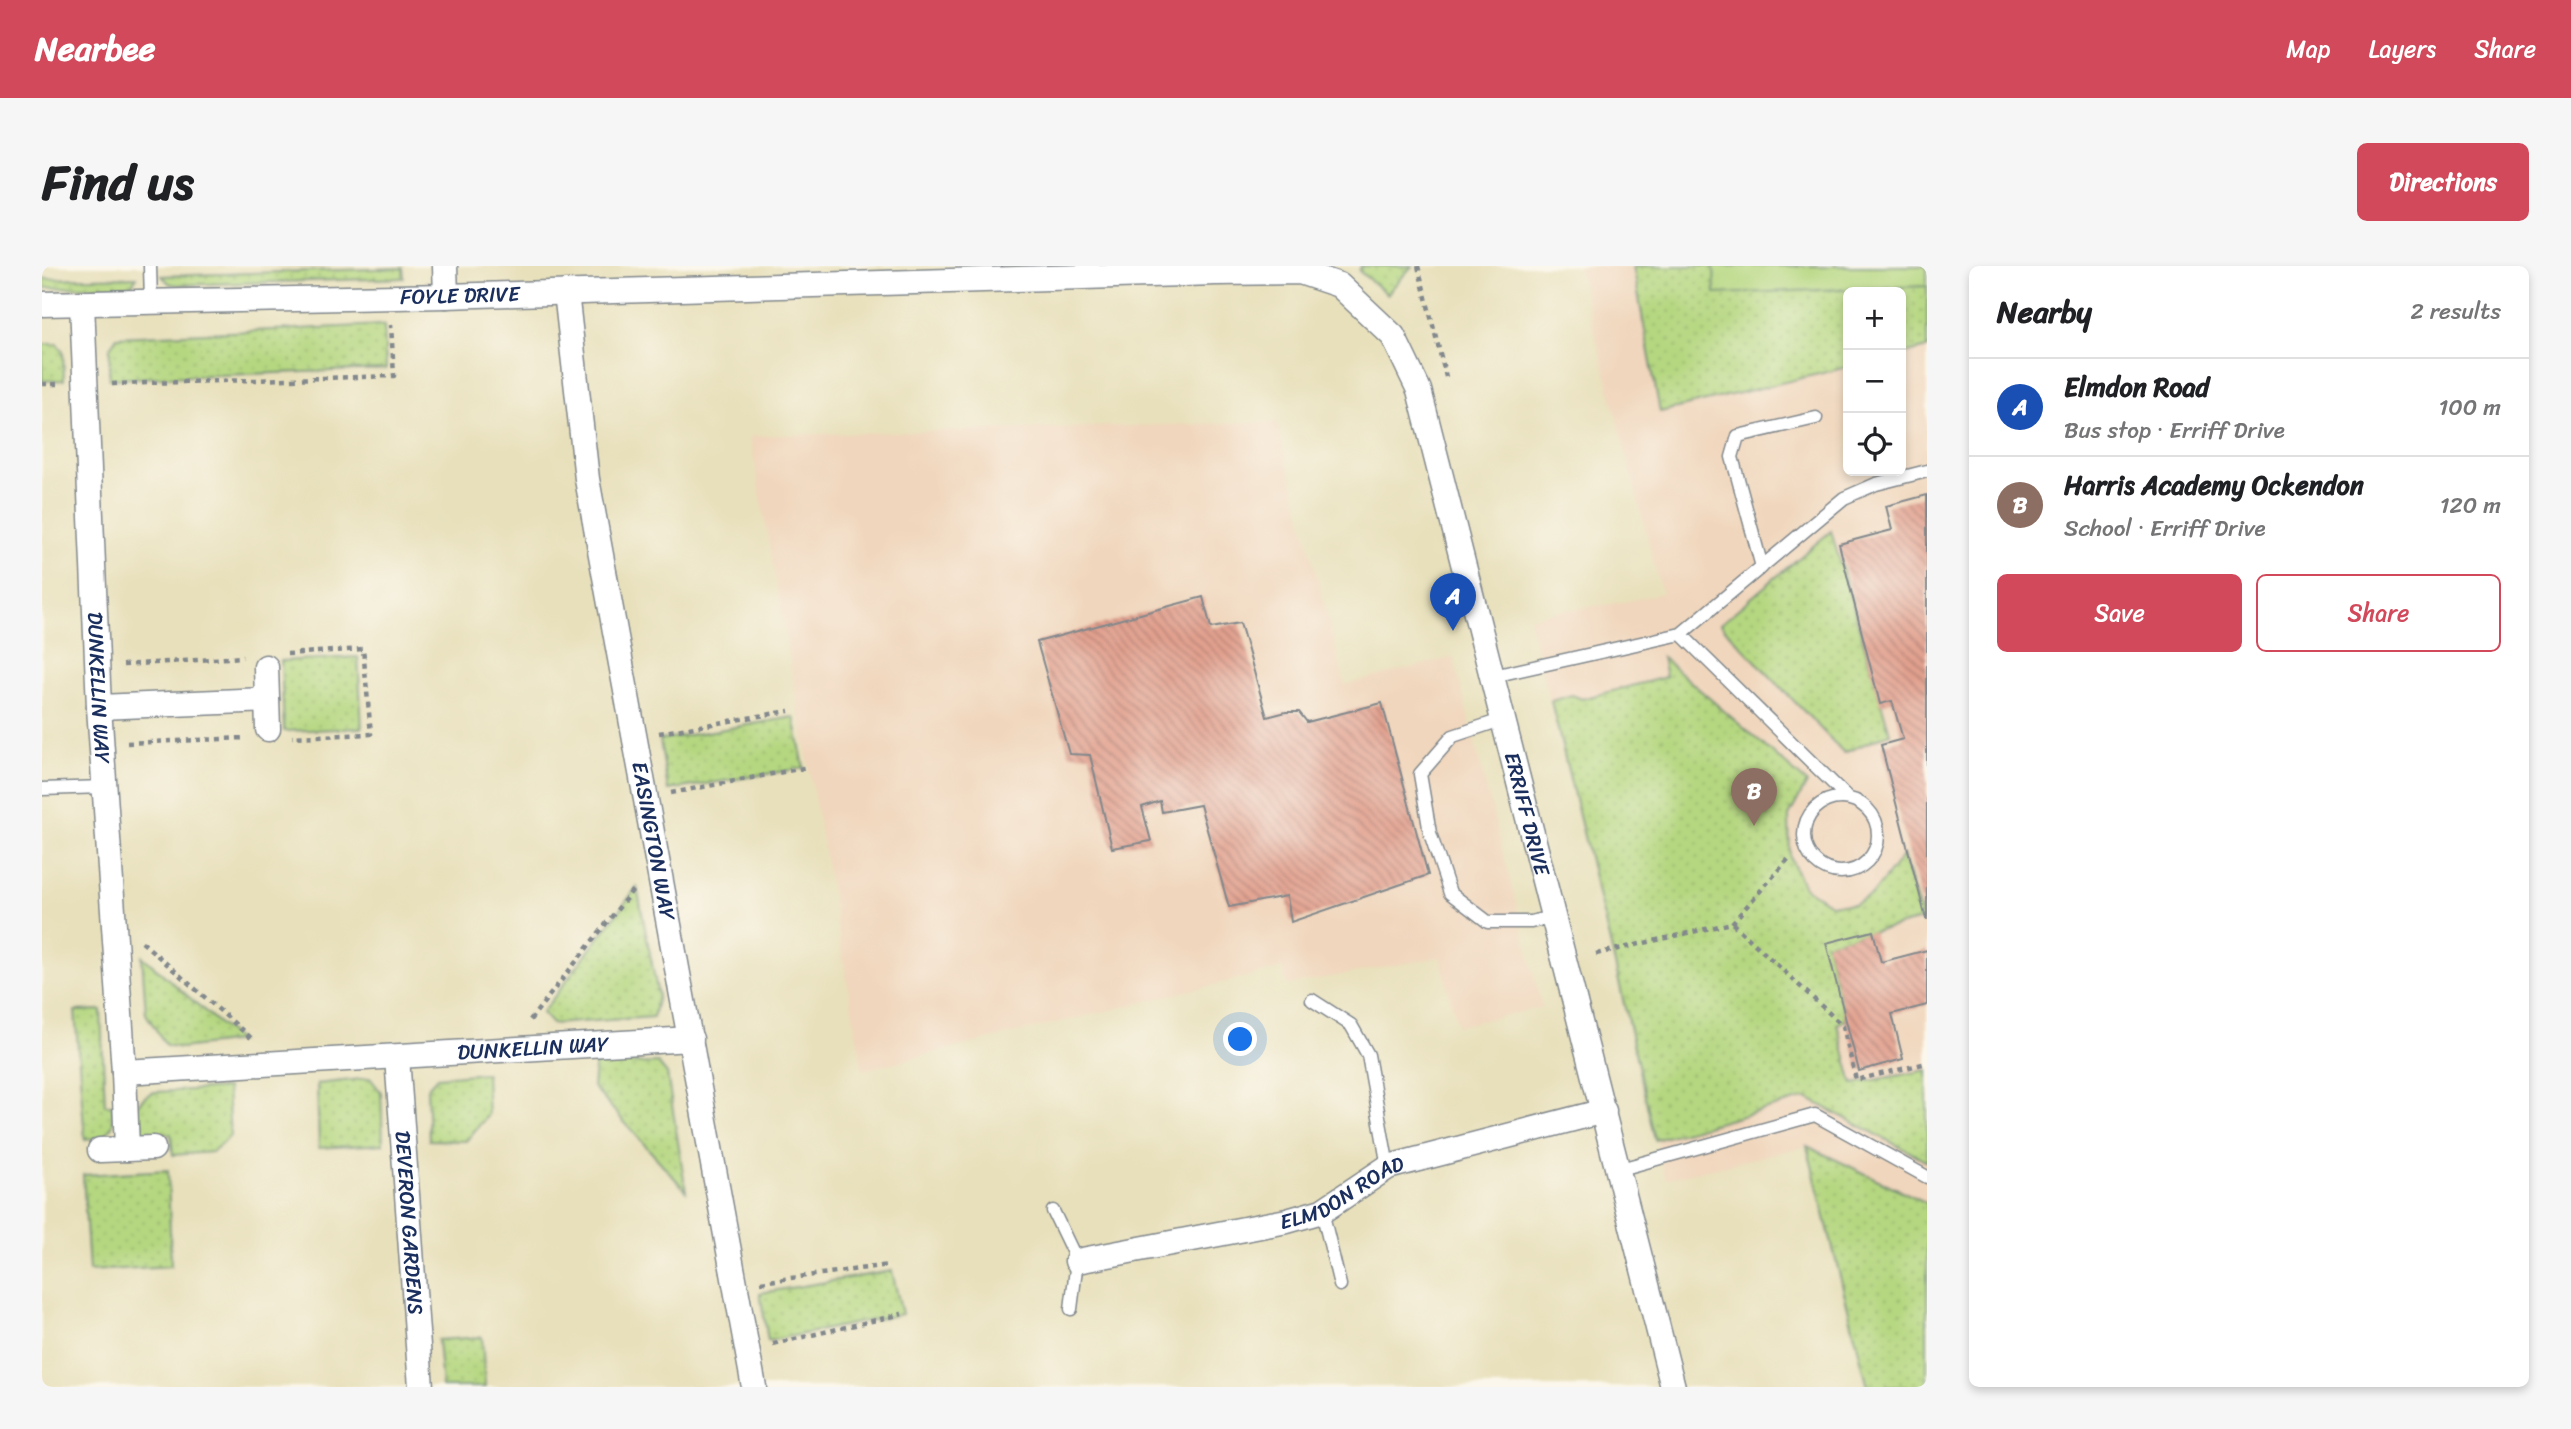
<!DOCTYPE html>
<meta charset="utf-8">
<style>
:root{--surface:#fff;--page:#f6f6f6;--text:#202124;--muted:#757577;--line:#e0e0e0;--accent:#d1495b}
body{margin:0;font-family:Sriracha,sans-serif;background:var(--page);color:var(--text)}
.controls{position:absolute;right:21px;top:21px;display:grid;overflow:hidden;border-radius:10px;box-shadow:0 4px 10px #0003}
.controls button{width:63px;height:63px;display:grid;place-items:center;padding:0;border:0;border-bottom:2px solid var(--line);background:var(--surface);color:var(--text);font:35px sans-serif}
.you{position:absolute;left:1199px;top:774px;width:24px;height:24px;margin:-18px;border:5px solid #fff;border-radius:50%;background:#1a73e8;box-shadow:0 0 0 10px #1a73e833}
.badge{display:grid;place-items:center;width:46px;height:46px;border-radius:50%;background:var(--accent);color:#fff;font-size:23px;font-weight:700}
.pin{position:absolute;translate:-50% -58px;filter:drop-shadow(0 2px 4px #0008)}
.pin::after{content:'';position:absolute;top:37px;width:24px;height:21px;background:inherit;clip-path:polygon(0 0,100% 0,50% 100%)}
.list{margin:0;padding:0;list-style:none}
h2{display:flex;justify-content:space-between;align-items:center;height:91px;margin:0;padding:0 28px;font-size:30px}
h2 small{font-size:23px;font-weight:400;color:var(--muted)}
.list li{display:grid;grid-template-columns:46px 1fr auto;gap:21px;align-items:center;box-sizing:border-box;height:98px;padding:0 28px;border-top:2px solid var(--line)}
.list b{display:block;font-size:26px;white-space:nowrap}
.list p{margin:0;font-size:23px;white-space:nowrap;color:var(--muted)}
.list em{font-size:23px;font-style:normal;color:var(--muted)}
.actions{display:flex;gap:14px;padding:21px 28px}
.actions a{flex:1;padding:16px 0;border:2px solid var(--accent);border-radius:10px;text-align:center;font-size:24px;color:var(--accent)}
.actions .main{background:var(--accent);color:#fff}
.icon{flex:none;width:38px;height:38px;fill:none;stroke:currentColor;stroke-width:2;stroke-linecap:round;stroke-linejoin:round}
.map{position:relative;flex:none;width:1885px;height:1121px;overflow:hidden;border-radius:10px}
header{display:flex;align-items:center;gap:42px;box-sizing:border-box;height:98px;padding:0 35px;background:var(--accent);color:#fff}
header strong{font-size:33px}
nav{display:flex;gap:38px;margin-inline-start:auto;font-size:24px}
.intro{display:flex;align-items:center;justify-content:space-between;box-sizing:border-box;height:168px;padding:0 42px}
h1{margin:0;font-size:49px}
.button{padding:18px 32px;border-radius:10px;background:var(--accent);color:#fff;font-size:24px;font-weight:700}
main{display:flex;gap:42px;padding:0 42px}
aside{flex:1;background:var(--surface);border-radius:10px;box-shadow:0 4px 10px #0003}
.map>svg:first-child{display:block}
.built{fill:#f0d6bc;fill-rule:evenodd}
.grass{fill:url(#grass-dots);stroke:#68836f;stroke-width:2}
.garden{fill:#b5d780;stroke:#68836f;stroke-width:2}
.building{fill:url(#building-back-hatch)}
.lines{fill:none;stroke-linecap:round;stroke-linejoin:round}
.service-casing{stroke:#82888c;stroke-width:15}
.minor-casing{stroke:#82888c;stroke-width:27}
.path{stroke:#82888c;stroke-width:4.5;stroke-dasharray:5 5;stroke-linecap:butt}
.service{stroke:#fff;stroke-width:12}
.minor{stroke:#fff;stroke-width:24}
.labels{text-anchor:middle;stroke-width:5;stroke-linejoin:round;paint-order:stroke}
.street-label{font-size:21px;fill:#1b2f5e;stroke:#fbf7ec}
</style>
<header>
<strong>Nearbee</strong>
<nav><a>Map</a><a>Layers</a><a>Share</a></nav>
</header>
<div class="intro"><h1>Find us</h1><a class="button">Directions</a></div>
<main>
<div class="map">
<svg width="1885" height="1121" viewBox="0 0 1885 1121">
<defs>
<pattern id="grass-dots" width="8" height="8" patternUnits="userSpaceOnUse" patternTransform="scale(1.75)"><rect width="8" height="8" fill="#b5d780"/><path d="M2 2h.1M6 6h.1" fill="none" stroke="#9bb971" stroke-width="1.8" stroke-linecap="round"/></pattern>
<pattern id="building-back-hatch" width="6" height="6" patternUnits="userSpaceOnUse" patternTransform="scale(1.75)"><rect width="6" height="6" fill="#e2a08e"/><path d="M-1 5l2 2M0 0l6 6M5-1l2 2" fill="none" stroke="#b68377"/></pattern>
</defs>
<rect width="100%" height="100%" fill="#fbf7ec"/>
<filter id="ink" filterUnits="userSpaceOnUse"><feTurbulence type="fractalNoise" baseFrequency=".0143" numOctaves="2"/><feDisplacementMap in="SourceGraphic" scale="14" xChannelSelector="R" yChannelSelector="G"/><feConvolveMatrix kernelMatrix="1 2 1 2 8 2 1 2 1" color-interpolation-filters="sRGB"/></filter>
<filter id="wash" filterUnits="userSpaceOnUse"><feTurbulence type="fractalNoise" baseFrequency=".00686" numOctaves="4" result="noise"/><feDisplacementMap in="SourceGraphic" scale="28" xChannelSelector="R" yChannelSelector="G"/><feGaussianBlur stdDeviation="1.57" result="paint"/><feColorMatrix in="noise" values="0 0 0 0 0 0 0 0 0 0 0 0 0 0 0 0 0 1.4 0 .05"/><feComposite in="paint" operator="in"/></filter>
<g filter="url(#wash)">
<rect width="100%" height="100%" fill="#e8e0bb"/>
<path class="built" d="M 1536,0 L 1885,0 L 1885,1121 L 1826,1121 L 1765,880 L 1624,913 L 1570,685 L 1487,352 L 1511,346 L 1582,336 L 1620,327 ZM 1806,26 L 1859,26 L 1859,205 L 1806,205 Z
M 1235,156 L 1303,419 L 1411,391 L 1500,741 L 1416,760 L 1398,691 L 1245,719 L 1241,702 L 821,804 L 708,170 Z"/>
<path class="grass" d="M 1319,0 L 1370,0 L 1345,28 L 1317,5 Z
M 1591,0 L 1885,0 L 1885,82 L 1859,89 L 1859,26 L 1806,26 L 1806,101 L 1618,146 Z
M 361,2 L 362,12 L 136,19 L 128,18 L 120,10 Z
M 95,11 L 89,20 L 0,22 L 0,13 Z
M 342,59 L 344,103 L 67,113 L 68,81 L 75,71 Z
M 0,78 L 15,78 L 21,85 L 22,114 L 0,115 Z
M 1789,265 L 1848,467 L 1802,487 L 1678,358 Z
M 316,391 L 320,462 L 242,465 L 239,395 Z
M 1620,391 L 1765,517 L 1747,550 L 1748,591 L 1762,621 L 1788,638 L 1812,638 L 1830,629 L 1861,589 L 1880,654 L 1784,677 L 1804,754 L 1795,758 L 1811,818 L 1885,804 L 1885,895 L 1765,832 L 1613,874 L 1570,685 L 1509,435 L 1530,429 L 1540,433 L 1624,411 Z
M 752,451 L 762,502 L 626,524 L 618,474 Z
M 595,621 L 616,729 L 611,751 L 510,758 L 500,747 Z
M 100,690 L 197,775 L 139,782 L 124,779 L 104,748 Z
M 59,744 L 63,839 L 70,839 L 71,858 L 64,870 L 43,874 L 33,745 Z
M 616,797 L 625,808 L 644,925 L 551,821 L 553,798 Z
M 444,807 L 446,849 L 424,875 L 387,874 L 385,822 L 395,811 Z
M 328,812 L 339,826 L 341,878 L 277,882 L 275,818 Z
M 185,822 L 188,870 L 170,886 L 131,889 L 129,868 L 103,869 C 91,851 90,834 113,826 Z
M 1765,880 L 1885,937 L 1885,1121 L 1826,1121 Z
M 126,904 L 129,1000 L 47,1005 L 41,909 Z
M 850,1005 L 860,1048 L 726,1075 L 718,1027 Z
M 440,1071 L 443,1121 L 400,1121 L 396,1074 Z"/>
<path class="garden" d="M 1672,0 L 1885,0 L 1885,20 L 1673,28 Z"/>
<g id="blocks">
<path class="building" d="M 1885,229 L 1885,653 L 1884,653 L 1839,479 L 1861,473 L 1850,435 L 1838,438 L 1797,278 L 1850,264 L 1844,240 Z
M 1161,331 L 1169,362 L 1198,357 L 1225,451 L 1244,446 L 1257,446 L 1265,456 L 1340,437 L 1386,609 L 1249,656 L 1245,630 L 1187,641 L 1158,539 L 1120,546 L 1118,535 L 1100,541 L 1109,575 L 1070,582 L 1048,489 L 1027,488 L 995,376 Z
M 1831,665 L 1839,696 L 1885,684 L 1885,739 L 1850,748 L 1861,793 L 1817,805 L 1784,677 Z"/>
</g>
</g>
<g filter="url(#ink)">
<use href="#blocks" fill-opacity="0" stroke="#82888c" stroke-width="2"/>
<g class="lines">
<defs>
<path id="service" d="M 108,0 L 109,36
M 1720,301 L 1690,191 L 1696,170 L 1774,152
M 1639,368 L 1802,232 L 1834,218 L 1885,205
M 1451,410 L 1639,368 L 1807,533
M 1462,453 L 1411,470 L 1378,508 L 1388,567 L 1408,627 L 1446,656 L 1489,656 L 1512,650
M 0,523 L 62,521
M1762 569a37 37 0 1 1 74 0a37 37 0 1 1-74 0Z
M 1270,734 L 1309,759 L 1326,789 L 1346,901
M 1575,904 L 1773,849 L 1885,911
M 1011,945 L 1035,995 L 1029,1043
M 1280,945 L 1298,1019"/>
<g id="minor">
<path d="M 403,0 L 404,30"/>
<path id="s1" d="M 524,26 L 545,213 L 712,1121"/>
<path id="s2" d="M 40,37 L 57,441 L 82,806 L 649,773"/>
<path id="s3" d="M 0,38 L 404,30 L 1174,7 L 1258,6 L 1297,19 L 1351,70 L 1377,124 L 1631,1121"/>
<path d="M 224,401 L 226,463"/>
<path d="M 57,441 L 225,434"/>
<path id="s4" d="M 355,791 L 379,1121"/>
<path d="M 82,806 L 85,883"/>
<path d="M 58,884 L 111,882"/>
<path id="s5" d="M 1035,995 L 1245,955 L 1280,945 L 1346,901 L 1562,845"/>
</g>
</defs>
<use href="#service" class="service-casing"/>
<use href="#minor" class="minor-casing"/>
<path class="path" d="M 1376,0 L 1404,111
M 0,118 L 17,118
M 70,118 L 352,110 L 349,59
M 245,388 L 321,383 L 329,468 L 250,471
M 81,399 L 201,391
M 617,467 L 747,445
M 85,477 L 203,472
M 629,527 L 762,502
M 1690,657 L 1748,591
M 100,676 L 209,772
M 1554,688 L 1690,657 L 1801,760 L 1814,814 L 1885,797
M 488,754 L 593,621
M 719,1016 L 847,999
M 731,1078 L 860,1048"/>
<use href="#service" class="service"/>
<use href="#minor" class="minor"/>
</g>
</g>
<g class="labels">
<g class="street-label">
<text dy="7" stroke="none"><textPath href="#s3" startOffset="418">FOYLE DRIVE</textPath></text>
<text dy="7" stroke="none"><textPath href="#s2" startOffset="385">DUNKELLIN WAY</textPath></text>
<text dy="7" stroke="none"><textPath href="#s3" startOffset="1871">ERRIFF DRIVE</textPath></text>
<text dy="7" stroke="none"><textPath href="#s1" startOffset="556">EASINGTON WAY</textPath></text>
<text dy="7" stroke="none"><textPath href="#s2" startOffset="1180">DUNKELLIN WAY</textPath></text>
<text dy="7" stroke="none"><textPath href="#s5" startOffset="276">ELMDON ROAD</textPath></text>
<text dy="7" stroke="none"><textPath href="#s4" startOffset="166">DEVERON GARDENS</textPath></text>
</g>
</g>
</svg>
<div class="controls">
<button>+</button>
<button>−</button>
<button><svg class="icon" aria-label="locate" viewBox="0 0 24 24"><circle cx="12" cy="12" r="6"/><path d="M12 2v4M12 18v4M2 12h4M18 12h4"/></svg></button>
</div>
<div class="you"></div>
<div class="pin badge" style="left:1411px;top:365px;background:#1a4fb4">A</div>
<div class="pin badge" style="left:1712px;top:560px;background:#8d6e63">B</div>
</div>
<aside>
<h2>Nearby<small>2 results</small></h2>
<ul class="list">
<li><span class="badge" style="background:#1a4fb4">A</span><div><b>Elmdon Road</b><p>Bus stop · Erriff Drive</p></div><em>100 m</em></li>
<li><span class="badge" style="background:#8d6e63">B</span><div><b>Harris Academy Ockendon</b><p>School · Erriff Drive</p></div><em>120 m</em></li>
</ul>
<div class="actions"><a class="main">Save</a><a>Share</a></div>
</aside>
</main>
